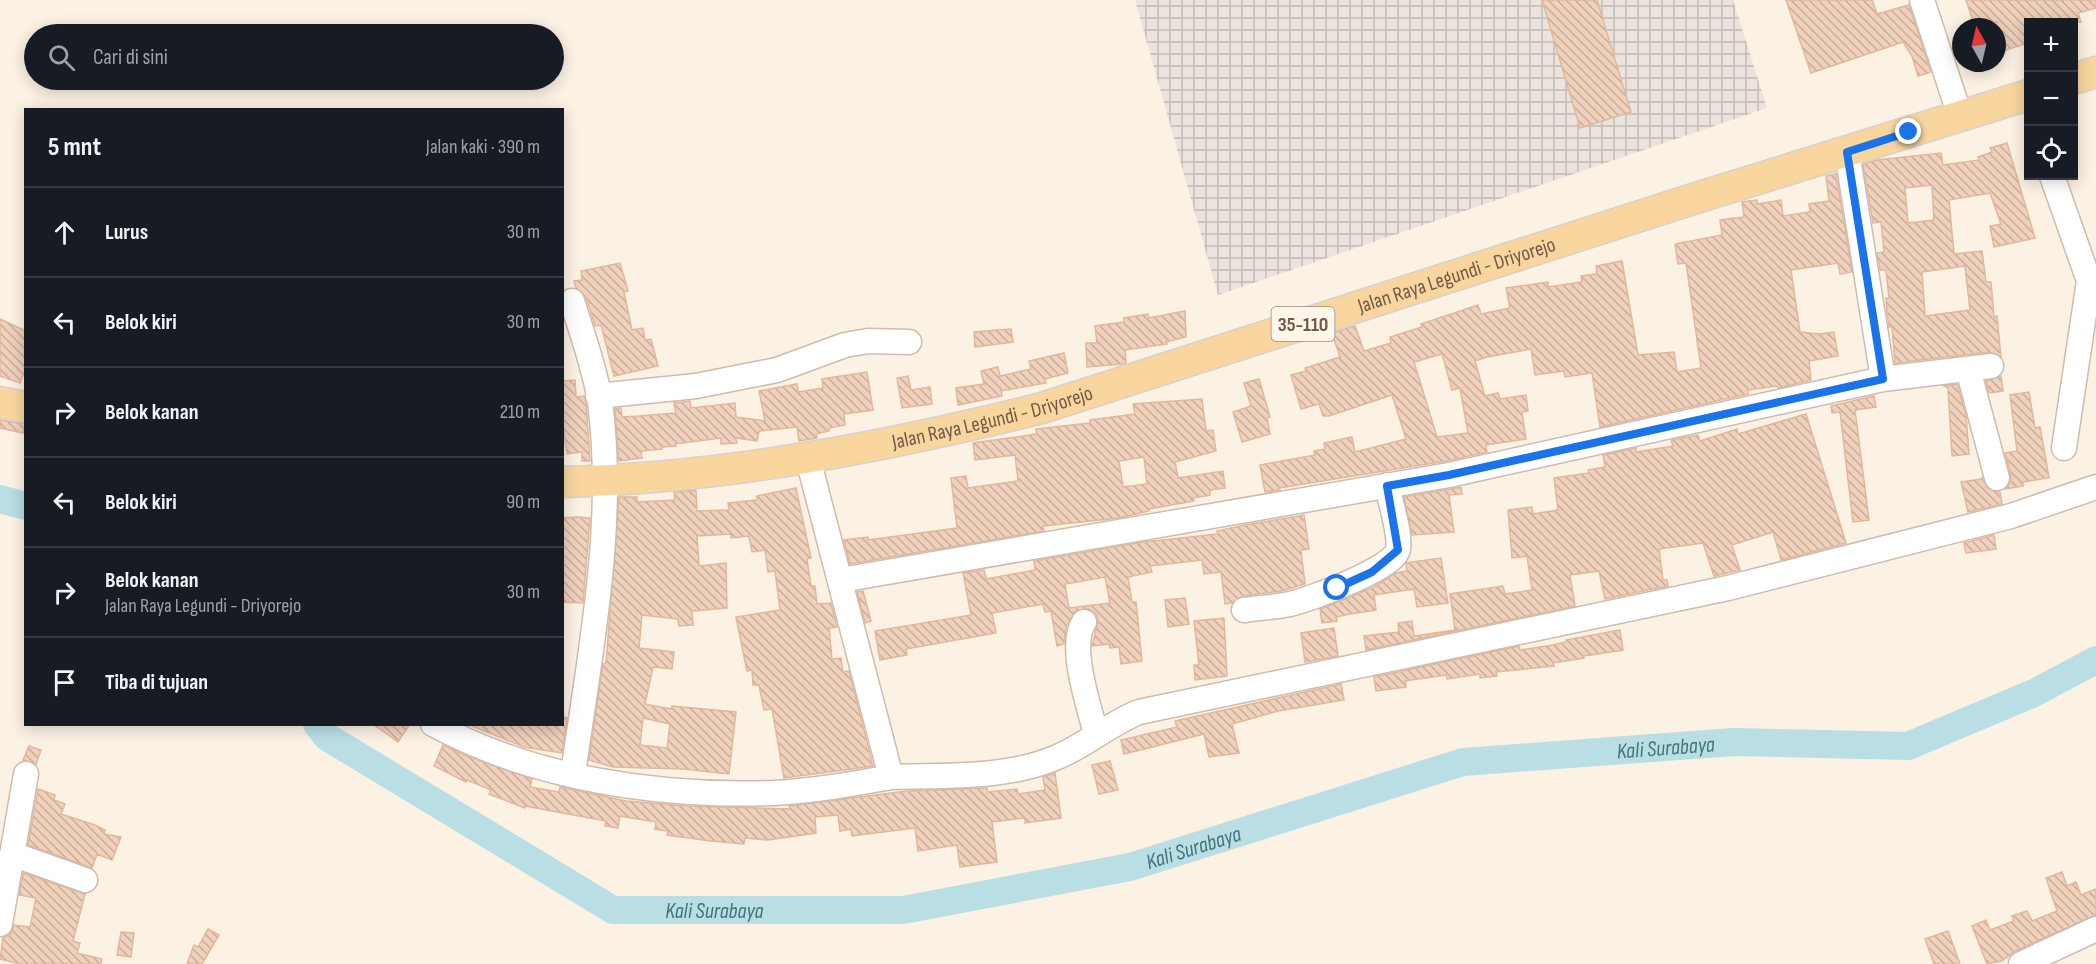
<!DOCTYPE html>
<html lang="id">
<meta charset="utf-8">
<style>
:root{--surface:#171b24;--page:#242831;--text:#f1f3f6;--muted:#9ea1a6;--line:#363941}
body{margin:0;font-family:"Sofia Sans Condensed",sans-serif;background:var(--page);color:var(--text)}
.controls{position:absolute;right:18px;top:18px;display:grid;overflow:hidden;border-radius:0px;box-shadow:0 3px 15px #0003}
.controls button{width:54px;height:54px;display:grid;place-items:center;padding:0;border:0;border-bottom:2px solid var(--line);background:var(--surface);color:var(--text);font:30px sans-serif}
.compass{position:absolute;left:1952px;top:18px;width:54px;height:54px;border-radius:50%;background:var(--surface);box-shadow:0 3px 15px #0003;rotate:352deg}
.stop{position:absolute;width:18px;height:18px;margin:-14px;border:4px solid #1a73e8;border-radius:50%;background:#fff}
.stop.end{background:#1a73e8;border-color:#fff;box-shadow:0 2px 6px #0008}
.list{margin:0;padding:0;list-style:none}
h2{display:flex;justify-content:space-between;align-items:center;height:78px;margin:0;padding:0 24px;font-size:26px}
h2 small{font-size:20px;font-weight:400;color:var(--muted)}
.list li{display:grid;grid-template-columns:39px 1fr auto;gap:18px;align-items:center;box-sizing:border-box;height:90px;padding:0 24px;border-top:2px solid var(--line)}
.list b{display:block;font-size:22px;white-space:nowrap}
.list p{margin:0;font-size:20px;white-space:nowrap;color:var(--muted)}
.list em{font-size:20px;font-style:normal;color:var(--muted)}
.icon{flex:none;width:33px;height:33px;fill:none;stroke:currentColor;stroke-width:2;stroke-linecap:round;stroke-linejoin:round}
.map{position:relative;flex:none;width:2096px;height:964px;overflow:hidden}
.search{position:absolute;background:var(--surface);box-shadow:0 3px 15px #0003;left:24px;top:24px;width:540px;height:66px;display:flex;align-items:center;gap:15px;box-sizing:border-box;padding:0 21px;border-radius:33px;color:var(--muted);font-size:22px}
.panel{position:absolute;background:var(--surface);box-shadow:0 3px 15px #0003;left:24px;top:108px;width:540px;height:618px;border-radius:0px}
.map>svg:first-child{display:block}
.industrial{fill:url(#industrial-grid)}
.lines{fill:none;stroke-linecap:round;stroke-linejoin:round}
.river{stroke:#b9dee4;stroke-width:28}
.building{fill:url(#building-back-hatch);stroke:#e2b79d;stroke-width:1.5;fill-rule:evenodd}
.minor-casing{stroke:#cebcae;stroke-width:27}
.major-casing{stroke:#d8d1cc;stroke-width:33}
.minor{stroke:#fff;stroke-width:24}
.major{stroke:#f8d69e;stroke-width:30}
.route{stroke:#1a73e8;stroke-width:8}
.labels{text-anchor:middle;stroke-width:4.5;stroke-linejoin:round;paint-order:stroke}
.shield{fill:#fef6ea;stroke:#9d887a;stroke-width:1.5}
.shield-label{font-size:20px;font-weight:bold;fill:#73594a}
.street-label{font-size:21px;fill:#73594a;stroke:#fef6ea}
.water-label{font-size:22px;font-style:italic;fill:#42757f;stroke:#fef6ea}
</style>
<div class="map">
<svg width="2096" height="964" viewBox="0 0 2096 964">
<defs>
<pattern id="industrial-grid" width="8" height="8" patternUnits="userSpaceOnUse" patternTransform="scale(1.5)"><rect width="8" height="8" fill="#ebe4de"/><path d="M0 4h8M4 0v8" fill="none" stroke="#c3bcb6"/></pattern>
<pattern id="building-back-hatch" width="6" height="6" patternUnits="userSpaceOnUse" patternTransform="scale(1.5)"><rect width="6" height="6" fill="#f0d1bc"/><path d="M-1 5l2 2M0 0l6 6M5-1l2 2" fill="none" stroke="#c7ad9b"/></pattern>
</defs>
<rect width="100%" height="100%" fill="#fbf2e4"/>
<path class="industrial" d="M 1135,0 L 1733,0 L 1767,108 L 1218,295 Z"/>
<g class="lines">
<g class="river">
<path d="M 0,499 L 26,506"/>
<path id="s1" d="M 317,724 L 327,737 L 613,910 L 903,910 L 1130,867 L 1463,762 L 1733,742 L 1908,746 L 2034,693 L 2096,660"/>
</g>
</g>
<path class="building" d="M 1542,0 L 1597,0 L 1631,112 L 1580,128 Z
M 1786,0 L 1872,0 L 1877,14 L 1909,5 L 1931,72 L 1918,76 L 1912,56 L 1903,42 L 1811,73 Z
M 1966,0 L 2096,0 L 2096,8 L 2078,13 L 2081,22 L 2028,22 L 2028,43 L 1997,53 L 1997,22 L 1975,27 Z
M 2007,143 L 2035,238 L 1994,247 L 1990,226 L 2001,224 L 1990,193 L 1949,200 L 1954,254 L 1982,251 L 1986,282 L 1991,282 L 1994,317 L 1997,316 L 2001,357 L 1989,352 L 1895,363 L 1892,327 L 1889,327 L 1887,312 L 1886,298 L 1889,298 L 1886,270 L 1880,270 L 1877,253 L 1884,252 L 1881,222 L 1873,223 L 1863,164 L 1877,160 L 1941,153 L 1943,165 L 1979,160 L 1978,157 L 1992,152 L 1990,148 ZM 1932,185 L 1934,220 L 1908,223 L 1905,188 ZM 1965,266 L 1970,310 L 1925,316 L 1922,272 Z
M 1836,174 L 1852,272 L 1840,274 L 1838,263 L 1791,270 L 1800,332 L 1819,334 L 1834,332 L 1838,356 L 1809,361 L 1811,380 L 1778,388 L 1777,386 L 1748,390 L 1748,394 L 1600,427 L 1592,373 L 1565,377 L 1564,371 L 1535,375 L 1531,349 L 1487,357 L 1475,361 L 1485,396 L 1498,393 L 1500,399 L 1526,395 L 1528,411 L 1522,412 L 1526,439 L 1486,445 L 1487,452 L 1446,461 L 1279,488 L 1280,490 L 1265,492 L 1260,465 L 1315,455 L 1314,451 L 1325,449 L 1324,443 L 1352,437 L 1355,452 L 1406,439 L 1392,395 L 1329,416 L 1323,416 L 1319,404 L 1301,409 L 1291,375 L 1306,371 L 1305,368 L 1340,357 L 1332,333 L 1355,326 L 1364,351 L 1391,343 L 1390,337 L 1422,327 L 1421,324 L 1478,305 L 1481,314 L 1510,308 L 1506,288 L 1548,282 L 1548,287 L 1582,282 L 1581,276 L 1597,274 L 1596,266 L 1622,261 L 1638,355 L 1674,352 L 1677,372 L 1701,368 L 1686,263 L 1678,264 L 1675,244 L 1722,235 L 1720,220 L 1744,217 L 1742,202 L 1757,200 L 1757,204 L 1781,200 L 1783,216 L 1810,212 L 1809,204 L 1829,201 L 1826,176 ZM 1442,354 L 1452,390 L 1460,388 L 1468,433 L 1437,437 L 1414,362 Z
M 620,263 L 628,291 L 624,292 L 632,330 L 643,328 L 645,340 L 651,339 L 658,366 L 614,376 L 601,325 L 595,326 L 586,297 L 576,288 L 574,281 L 582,280 L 581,271 Z
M 1185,311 L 1186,337 L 1166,342 L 1167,344 L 1125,350 L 1126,363 L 1123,364 L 1087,367 L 1086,343 L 1097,343 L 1095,326 L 1124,322 L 1124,318 L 1148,314 L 1149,318 Z
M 0,319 L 26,331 L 26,368 L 20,383 L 0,376 Z
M 1011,329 L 1013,342 L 975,347 L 974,332 Z
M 1064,353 L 1068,373 L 1045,379 L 1046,383 L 1001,391 L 1002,396 L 958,405 L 956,388 L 984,384 L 981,371 L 998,367 L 1000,376 L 1031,369 L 1029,361 Z
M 867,372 L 873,410 L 844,414 L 845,425 L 829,428 L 829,431 L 816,434 L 817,438 L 799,441 L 797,427 L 759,431 L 757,441 L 736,438 L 737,443 L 721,444 L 721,438 L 675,444 L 676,446 L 662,447 L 662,449 L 641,451 L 642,458 L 619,461 L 615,409 L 621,408 L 622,417 L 639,416 L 676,413 L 674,403 L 690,401 L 691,408 L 735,403 L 736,417 L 765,421 L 759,391 L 797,384 L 798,392 L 823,388 L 822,379 Z
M 908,376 L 911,390 L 930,387 L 932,404 L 902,408 L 897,378 Z
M 2001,376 L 2003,391 L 1989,393 L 1986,381 Z
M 1259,379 L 1270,417 L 1267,418 L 1270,434 L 1242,442 L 1233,412 L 1251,406 L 1244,383 Z
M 575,380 L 576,397 L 584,396 L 586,402 L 590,461 L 582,461 L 582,452 L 567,454 L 562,421 L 562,381 Z
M 1957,384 L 1966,415 L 1969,454 L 1952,456 L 1948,388 L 1944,386 Z
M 2029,392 L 2035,428 L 2040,427 L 2049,478 L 2023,482 L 2023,486 L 2005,489 L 2011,482 L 2011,475 L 2005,453 L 2017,451 L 2010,395 Z
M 1874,396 L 1876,407 L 1855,410 L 1869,520 L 1853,522 L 1840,412 L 1832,413 L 1831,406 Z
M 1202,399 L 1206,431 L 1213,430 L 1216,451 L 1175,462 L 1178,478 L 1223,471 L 1225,488 L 1210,490 L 1210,495 L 1193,498 L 1194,501 L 1149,509 L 1149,511 L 1119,518 L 1043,526 L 1044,531 L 850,564 L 844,540 L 868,537 L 868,540 L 957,528 L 951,478 L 966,476 L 968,488 L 1018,481 L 1015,455 L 975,460 L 973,443 L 1037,434 L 1036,429 L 1090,423 L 1090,420 L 1135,414 L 1133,404 ZM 1144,457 L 1147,484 L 1123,487 L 1119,461 Z
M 1806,414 L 1846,543 L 1781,560 L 1773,532 L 1732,545 L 1740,570 L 1714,576 L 1703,543 L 1659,549 L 1663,580 L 1667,580 L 1668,586 L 1605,599 L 1599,571 L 1570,575 L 1575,606 L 1366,650 L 1364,636 L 1399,632 L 1398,623 L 1412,621 L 1414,636 L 1455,630 L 1450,594 L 1503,586 L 1505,594 L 1532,590 L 1527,556 L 1512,558 L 1508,510 L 1532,507 L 1533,514 L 1558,510 L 1554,478 L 1589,473 L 1588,470 L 1605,467 L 1603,455 L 1636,448 L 1636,452 L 1673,446 L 1671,440 L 1698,435 L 1700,441 L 1737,429 L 1738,434 Z
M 0,420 L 25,424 L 23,433 L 0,428 Z
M 1982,477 L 1987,488 L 2000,492 L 2002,504 L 1968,512 L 1961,482 L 1982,479 Z
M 1461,487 L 1462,494 L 1449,495 L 1454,532 L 1412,535 L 1404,497 Z
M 796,488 L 811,558 L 807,559 L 811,586 L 815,586 L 817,604 L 831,603 L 837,627 L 829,628 L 832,659 L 841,658 L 843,672 L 849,671 L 873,766 L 784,778 L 772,709 L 764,710 L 759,685 L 753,685 L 752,670 L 747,671 L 736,617 L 780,610 L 775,571 L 768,572 L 765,550 L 752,552 L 749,536 L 731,538 L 731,534 L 697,536 L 699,566 L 726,563 L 727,608 L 692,611 L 693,625 L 679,626 L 678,619 L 642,615 L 639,648 L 674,652 L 672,669 L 653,667 L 645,704 L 671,709 L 672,706 L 736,712 L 729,774 L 684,769 L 613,767 L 589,760 L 603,664 L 606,663 L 619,497 L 637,497 L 637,502 L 675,500 L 674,492 L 696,490 L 697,511 L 729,510 L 728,503 L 757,500 L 757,496 ZM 643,718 L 670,724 L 667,748 L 640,745 Z
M 1304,515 L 1309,549 L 1301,550 L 1305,584 L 1282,591 L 1242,596 L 1232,603 L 1225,604 L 1221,572 L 1204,574 L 1202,560 L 1150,566 L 1152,572 L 1128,577 L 1132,602 L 1136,602 L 1142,661 L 1121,664 L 1119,647 L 1110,648 L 1109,644 L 1092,646 L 1098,621 L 1096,614 L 1089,609 L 1075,611 L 1066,627 L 1064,644 L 1057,646 L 1051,611 L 1045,612 L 1043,604 L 992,613 L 996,633 L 906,649 L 907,655 L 880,660 L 875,631 L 971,615 L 963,573 L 984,570 L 986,579 L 1035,570 L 1034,561 L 1143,542 L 1218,534 L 1217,531 L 1245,525 ZM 1105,577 L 1110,603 L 1069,608 L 1065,584 Z
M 577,517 L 590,518 L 583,603 L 562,602 L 562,518 Z
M 1994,535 L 1996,549 L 1966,553 L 1964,543 Z
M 1441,558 L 1448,603 L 1417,607 L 1414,589 L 1374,595 L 1376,610 L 1350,614 L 1336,617 L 1337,621 L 1322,623 L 1320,609 L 1374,587 L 1396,573 L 1407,571 L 1406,563 Z
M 863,591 L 871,621 L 865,623 L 857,592 Z
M 1185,598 L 1189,624 L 1168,627 L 1165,600 Z
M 1224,618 L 1227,676 L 1195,680 L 1194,665 L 1199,665 L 1194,621 Z
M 1334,628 L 1338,656 L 1305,662 L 1301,633 Z
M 1620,630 L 1623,650 L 1584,656 L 1584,658 L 1553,663 L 1554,666 L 1496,672 L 1497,676 L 1480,678 L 1480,674 L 1447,679 L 1446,675 L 1405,681 L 1406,687 L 1376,691 L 1374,677 L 1519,646 L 1520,650 L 1553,645 L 1566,642 L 1566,640 Z
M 1341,684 L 1344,700 L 1278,711 L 1232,724 L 1239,753 L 1209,757 L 1204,734 L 1124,754 L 1121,740 L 1177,727 L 1175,721 Z
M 564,717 L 567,718 L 562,753 L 524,747 L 467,724 L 563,724 Z
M 373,724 L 410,724 L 398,742 Z
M 443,745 L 467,756 L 532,779 L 530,787 L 559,792 L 560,787 L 626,801 L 686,806 L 790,809 L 789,806 L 907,791 L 987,788 L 988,792 L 1017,789 L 1018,794 L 1045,790 L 1043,777 L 1055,773 L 1061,818 L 1025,823 L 1025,818 L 992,822 L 997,862 L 960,867 L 957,845 L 918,851 L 915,828 L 852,836 L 851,829 L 840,831 L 838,815 L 815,817 L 816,833 L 768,840 L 745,838 L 744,844 L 711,841 L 667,835 L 668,831 L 655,829 L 656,822 L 620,816 L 618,828 L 605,826 L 606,821 L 525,806 L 525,808 L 489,794 L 491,790 L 467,780 L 466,782 L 434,766 Z
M 29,746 L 41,750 L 36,764 L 23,760 Z
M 1110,761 L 1118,790 L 1099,794 L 1092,765 Z
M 38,789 L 55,795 L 54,800 L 65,804 L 61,814 L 95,825 L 105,830 L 104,834 L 121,837 L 112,860 L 97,854 L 92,868 L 28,845 Z
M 2062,872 L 2067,886 L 2076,882 L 2081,895 L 2096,889 L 2096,915 L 2015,951 L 2002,961 L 1987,964 L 1972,926 L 1986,920 L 1990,930 L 2014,921 L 2012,916 L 2027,911 L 2032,921 L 2057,911 L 2046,878 Z
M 23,873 L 85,894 L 73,941 L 80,943 L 77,953 L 102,959 L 101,964 L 20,964 L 0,959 L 3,938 L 11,934 L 14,925 L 30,927 L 36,898 L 19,895 Z
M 208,929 L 219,935 L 202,964 L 187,964 L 194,945 L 198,947 Z
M 1948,931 L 1960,964 L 1934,964 L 1925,939 Z
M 121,932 L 134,933 L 131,957 L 117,955 Z"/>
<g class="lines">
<defs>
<path id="minor" d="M 1922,0 L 1960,116
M 2052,176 L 2089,281
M 572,301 C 582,334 595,368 600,402 C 616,526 590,651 573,774
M 1968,369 L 1997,478
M 1883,379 L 1991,366
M 598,396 L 696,386 L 777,370 L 845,345 L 868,341 L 909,342
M 2064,448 L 2089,281 L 2096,279
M 841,580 L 1449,475 L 1883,379 L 1847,152
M 1244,610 C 1259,608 1275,607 1290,604 C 1308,600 1396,568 1398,549 C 1401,534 1390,502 1387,485
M 1084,622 C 1068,646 1089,706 1096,734
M 433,724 C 534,779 659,797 774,793 C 813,791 852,784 891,777 L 808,459
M 891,777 C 944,775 1005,779 1055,758 C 1085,746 1109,724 1139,712 L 1728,588 L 2011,516 L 2096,487
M 12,854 L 85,880
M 0,924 L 26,774
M 2021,964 L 2096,929"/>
<g id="major">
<path d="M 2074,79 L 2096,72"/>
<path d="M 0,402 L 26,407"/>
<path id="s2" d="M 562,482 C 725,478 885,447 1042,408 L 1693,199 L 2028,95"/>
</g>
</defs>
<use href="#minor" class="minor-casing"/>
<use href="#major" class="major-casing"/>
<use href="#minor" class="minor"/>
<use href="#major" class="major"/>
</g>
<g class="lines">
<path class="route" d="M 1337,588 L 1372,572 L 1398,550 L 1387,486 L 1449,475 L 1883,379 L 1847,152 L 1909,132"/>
</g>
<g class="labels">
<rect class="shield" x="1271.5" y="307" width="63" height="34" rx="4.5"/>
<g class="shield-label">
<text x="1303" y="331">35-110</text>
</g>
<g class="street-label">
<text dy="7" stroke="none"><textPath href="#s2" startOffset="922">Jalan Raya Legundi - Driyorejo</textPath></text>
<text dy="7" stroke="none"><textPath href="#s2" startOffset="436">Jalan Raya Legundi - Driyorejo</textPath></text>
</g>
<g class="water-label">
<text dy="8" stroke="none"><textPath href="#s1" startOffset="1424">Kali Surabaya</textPath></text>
<text dy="8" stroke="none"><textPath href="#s1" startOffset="938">Kali Surabaya</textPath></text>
<text dy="8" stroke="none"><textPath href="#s1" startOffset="452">Kali Surabaya</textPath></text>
</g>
</g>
</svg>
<div class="controls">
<button>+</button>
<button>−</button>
<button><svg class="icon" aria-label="locate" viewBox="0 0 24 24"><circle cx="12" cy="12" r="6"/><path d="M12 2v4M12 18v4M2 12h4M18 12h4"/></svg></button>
</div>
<svg class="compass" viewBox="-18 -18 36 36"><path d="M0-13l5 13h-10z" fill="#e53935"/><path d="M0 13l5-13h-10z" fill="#9ea1a6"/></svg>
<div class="stop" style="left:1337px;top:588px"></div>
<div class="stop end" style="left:1909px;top:132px"></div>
<div class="search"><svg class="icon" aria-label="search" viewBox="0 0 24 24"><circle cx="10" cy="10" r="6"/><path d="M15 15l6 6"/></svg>Cari di sini</div>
<section class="panel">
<h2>5 mnt<small>Jalan kaki · 390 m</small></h2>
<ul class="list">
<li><svg class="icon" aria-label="ahead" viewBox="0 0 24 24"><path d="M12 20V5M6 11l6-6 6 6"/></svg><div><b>Lurus</b></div><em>30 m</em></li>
<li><svg class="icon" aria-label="left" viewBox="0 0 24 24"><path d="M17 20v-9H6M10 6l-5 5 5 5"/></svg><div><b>Belok kiri</b></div><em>30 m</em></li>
<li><svg class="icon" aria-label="right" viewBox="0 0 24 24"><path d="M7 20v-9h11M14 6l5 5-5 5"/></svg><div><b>Belok kanan</b></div><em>210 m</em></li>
<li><svg class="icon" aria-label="left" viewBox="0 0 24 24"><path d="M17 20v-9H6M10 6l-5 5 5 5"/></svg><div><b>Belok kiri</b></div><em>90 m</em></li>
<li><svg class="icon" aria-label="right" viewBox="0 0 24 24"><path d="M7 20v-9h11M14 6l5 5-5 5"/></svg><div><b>Belok kanan</b><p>Jalan Raya Legundi - Driyorejo</p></div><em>30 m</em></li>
<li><svg class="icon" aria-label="arrive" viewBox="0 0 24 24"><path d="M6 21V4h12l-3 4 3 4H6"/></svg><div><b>Tiba di tujuan</b></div></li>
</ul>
</section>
</div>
